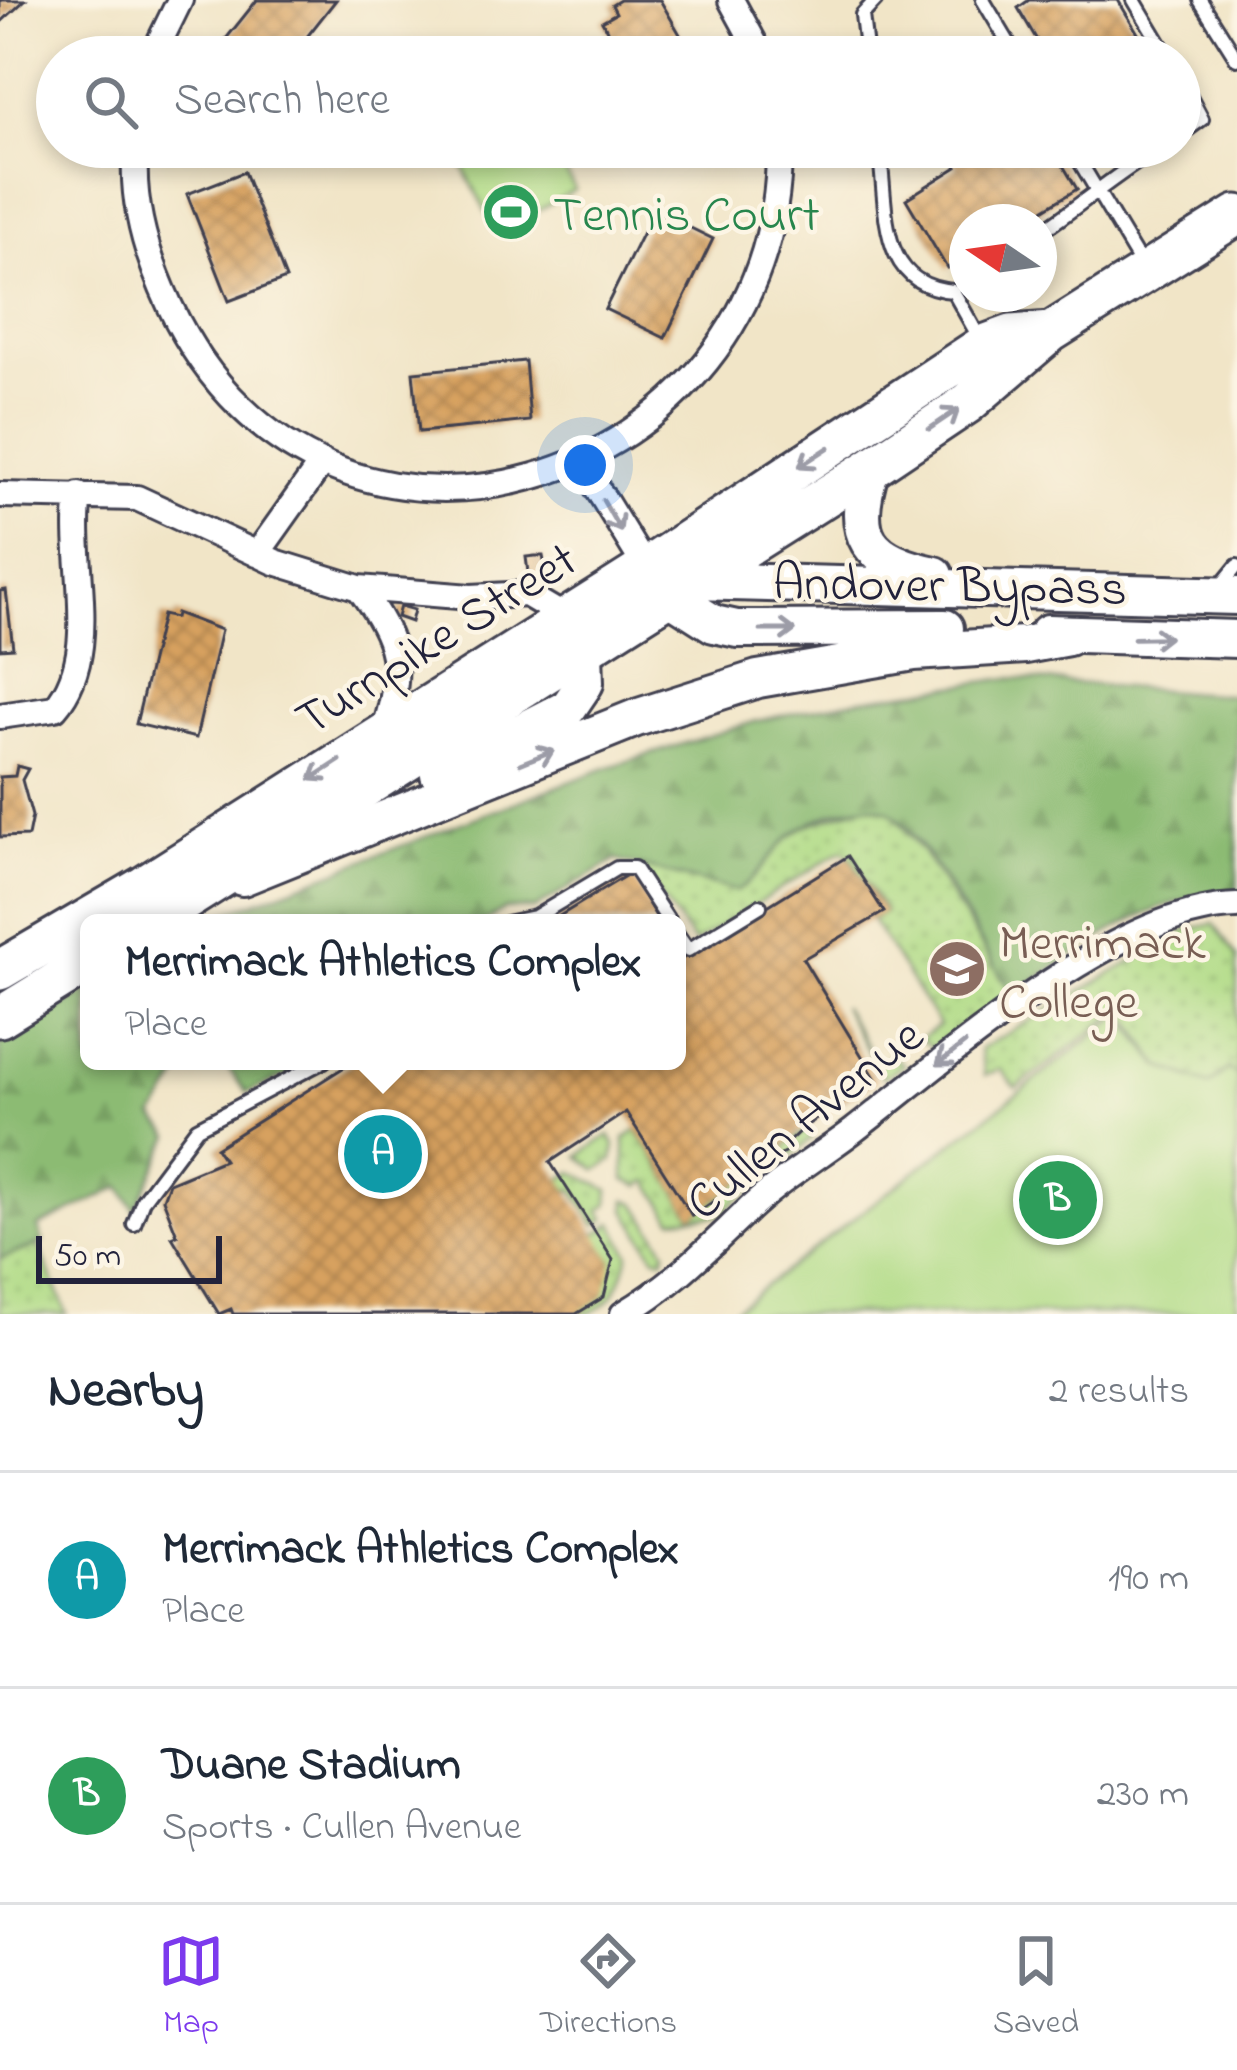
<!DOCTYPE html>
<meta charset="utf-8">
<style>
:root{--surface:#fff;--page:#f6f6f7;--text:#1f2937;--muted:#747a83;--line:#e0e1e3;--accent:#7c3aed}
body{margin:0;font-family:"Indie Flower",sans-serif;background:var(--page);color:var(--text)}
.compass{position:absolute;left:949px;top:204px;width:108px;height:108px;border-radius:50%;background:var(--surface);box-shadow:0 6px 18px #0003;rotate:283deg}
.scale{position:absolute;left:36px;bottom:30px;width:186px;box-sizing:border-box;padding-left:12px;border:6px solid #22223b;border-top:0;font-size:33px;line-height:42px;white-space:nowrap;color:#22223b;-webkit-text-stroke:9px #fcf5e5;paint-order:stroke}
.you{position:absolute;left:585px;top:465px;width:42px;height:42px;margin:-30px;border:9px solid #fff;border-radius:50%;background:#1a73e8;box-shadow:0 0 0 18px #1a73e833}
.badge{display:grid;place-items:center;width:78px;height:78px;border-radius:50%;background:var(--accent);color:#fff;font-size:39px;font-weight:700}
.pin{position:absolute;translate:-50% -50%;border:6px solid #fff;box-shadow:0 3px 12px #0006}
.popup{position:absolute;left:80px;top:914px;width:606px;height:156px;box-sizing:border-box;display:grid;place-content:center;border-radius:18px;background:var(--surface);filter:drop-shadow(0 3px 9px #0005);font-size:39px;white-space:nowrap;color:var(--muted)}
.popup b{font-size:45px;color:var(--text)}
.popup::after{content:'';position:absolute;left:50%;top:100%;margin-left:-24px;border:24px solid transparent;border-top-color:var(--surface)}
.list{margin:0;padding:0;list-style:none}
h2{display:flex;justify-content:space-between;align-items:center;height:156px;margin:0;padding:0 48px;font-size:51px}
h2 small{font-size:39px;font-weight:400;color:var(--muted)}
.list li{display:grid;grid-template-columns:78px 1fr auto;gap:36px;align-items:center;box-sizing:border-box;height:216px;padding:0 48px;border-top:3px solid var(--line)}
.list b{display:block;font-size:45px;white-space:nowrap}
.list p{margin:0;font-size:39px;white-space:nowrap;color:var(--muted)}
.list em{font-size:39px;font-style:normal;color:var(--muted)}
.icon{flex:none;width:66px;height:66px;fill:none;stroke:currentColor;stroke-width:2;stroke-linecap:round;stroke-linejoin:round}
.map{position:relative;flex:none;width:1237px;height:1314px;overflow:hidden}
.search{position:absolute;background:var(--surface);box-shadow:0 6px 18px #0003;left:36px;right:36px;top:36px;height:132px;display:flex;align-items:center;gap:30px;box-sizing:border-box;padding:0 42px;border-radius:66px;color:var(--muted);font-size:45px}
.sheet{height:588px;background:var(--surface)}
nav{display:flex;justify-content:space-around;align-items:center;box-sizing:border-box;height:168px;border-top:3px solid var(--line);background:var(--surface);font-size:33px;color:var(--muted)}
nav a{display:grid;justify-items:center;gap:6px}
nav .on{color:var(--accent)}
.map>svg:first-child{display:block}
.grass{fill:url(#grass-dots);stroke:#697e60;stroke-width:3}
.forest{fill:url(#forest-firs);stroke:#576e57;stroke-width:3}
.garden{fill:url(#garden-furrows);stroke:#697e60;stroke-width:3}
.pitch{fill:#b0db86;stroke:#697e60;stroke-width:3}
.building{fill:url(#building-cross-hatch)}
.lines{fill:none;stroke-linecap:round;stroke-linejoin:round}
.service-casing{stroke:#413f50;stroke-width:18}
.minor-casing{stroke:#413f50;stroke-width:30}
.primary-casing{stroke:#413f50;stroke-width:42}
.trunk-casing{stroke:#413f50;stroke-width:45}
.service{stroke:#fff;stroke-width:12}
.minor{stroke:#fff;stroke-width:24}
.primary{stroke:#fff;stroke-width:36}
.trunk{stroke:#fff;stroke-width:39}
.oneway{stroke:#9c9ca7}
.labels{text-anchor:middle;stroke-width:9;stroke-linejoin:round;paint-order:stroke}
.leisure-label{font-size:51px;fill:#27864d;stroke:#fcf5e5;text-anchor:start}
.street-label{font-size:51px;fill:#22223b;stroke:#fcf5e5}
.education-label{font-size:51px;fill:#785e54;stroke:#fcf5e5;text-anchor:start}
</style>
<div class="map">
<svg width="1237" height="1314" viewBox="0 0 1237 1314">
<defs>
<pattern id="grass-dots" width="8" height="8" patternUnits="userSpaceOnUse" patternTransform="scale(3)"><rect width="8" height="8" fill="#b0db86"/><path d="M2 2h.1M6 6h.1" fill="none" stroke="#97bc75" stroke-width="1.8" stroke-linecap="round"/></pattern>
<pattern id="forest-firs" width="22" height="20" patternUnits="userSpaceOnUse" patternTransform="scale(3)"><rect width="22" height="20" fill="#8cbb73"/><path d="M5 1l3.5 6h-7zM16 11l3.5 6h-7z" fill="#78a064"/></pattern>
<pattern id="garden-furrows" width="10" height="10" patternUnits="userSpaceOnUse" patternTransform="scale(3)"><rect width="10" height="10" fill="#b0db86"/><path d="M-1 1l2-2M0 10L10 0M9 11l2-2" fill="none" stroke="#97bc75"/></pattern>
<pattern id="building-cross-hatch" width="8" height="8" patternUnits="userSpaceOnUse" patternTransform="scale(3)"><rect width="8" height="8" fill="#d7a15f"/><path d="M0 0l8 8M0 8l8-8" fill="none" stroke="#ae8350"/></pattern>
</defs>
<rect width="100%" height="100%" fill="#fcf5e5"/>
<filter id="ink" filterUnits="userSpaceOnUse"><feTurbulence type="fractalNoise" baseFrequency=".00833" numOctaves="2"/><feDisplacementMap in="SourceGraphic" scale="24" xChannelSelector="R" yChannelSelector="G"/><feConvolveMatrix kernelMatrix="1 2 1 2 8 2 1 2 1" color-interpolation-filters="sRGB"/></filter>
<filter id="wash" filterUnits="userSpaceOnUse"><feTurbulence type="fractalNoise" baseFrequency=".004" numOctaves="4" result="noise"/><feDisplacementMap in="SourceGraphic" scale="48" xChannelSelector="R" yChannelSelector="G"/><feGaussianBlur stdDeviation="2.7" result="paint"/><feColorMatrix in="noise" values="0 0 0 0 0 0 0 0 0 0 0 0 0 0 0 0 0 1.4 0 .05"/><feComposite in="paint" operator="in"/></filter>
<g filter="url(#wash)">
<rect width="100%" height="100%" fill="#f1e5c7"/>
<path class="grass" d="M 865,805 L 891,811 L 922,851 L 1013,995 L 933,1048 L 920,1039 L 939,1025 L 872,920 L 885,912 L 849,855 L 841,851 L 694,943 L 636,863 L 736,891 L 774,848 L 805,826 Z
M 1214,924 L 1237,957 L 1237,1075 L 1228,1069 L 1209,1086 L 1159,1066 L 1123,1009 L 1016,1088 L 1000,1069 L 985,1076 L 980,1049 L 1189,929 Z
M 842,1006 L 878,1064 L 893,1055 L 904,1065 L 883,1078 Z
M 637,1130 L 692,1216 L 786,1151 L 784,1146 L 806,1130 L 812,1139 L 719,1215 L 673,1219 L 648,1181 L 639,1186 L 625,1180 L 625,1139 Z
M 609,1135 L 615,1145 L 613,1160 L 597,1170 L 579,1156 Z
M 573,1172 L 609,1190 L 608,1205 L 600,1210 L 606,1219 L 596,1225 L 573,1189 L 567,1191 L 560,1180 Z
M 613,1223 L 629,1253 C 622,1283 611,1314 576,1314 L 596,1234 Z
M 38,1245 L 67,1314 L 0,1314 L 0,1259 Z"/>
<path class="forest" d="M 1009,678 L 1237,696 L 1237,893 C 1153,893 1081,950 1013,995 C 990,959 919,827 889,811 C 864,797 823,815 801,828 C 774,845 759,880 736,891 L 616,860 L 534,909 L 505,909 L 483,923 L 199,923 L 606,768 L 757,721 L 855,700 Z
M 89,990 L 89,1061 L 197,1061 L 182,1073 L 154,1117 L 171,1136 L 135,1210 L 121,1187 L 38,1227 L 43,1242 L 0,1259 L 0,1044 Z
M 223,1061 L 318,1061 L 247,1093 Z"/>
<path class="garden" d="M 627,1200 L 636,1203 L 666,1250 L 663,1259 L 655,1257 L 626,1210 Z"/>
<path class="pitch" d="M 453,147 L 553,147 L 575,190 L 497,233 Z
M 1121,1015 L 1159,1066 L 1209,1085 L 1228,1069 L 1237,1075 L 1237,1314 L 728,1314 Z"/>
<g id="blocks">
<path class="building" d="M 0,0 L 25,0 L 0,23 Z
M 257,0 L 336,0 L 291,57 L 236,57 L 221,45 Z
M 620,0 L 660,0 L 693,57 L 622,57 L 602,21 L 616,13 L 612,5 Z
M 1029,0 L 1118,0 L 1152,57 L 1047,57 L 1018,8 Z
M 970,147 L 978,156 L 993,147 L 1052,147 L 1077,189 L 1023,222 L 967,222 L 967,256 L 947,268 L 906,199 L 957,167 L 952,158 Z
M 1101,147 L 1130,147 L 1109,160 Z
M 244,172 L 286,279 L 229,301 L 187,194 Z
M 654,210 L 713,239 L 665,338 L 605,309 Z
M 525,361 L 530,421 L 419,432 L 413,372 Z
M 535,556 L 543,556 L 547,577 L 529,580 L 526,557 Z
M 6,590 L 13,648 L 0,649 L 0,591 Z
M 400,606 L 414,610 L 411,622 L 397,617 Z
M 176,613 L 221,630 L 196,738 L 136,724 L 162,615 L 175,618 Z
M 17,766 L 28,769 L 22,780 L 32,816 L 28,836 L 0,837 L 0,777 L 15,776 Z
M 848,856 L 884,912 L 803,959 L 877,1081 L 804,1127 L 784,1146 L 787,1151 L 692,1216 L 626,1112 L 550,1162 L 613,1260 L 604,1297 L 576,1314 L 233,1314 L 231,1309 L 219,1314 L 172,1237 L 177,1235 L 163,1199 L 169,1183 L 224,1160 L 216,1148 L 354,1061 L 677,1061 L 677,952 L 682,959 Z
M 630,873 L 660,923 L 548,923 Z"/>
</g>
</g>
<g filter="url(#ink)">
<use href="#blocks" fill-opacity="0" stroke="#413f50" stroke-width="3"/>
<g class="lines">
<defs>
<path id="service" d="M 983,0 L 1017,57
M 1134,0 L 1168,57
M 1200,0 L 1237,59
M 867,57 L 862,15 L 876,0
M 1180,77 L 1202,119 L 1180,135
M 879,147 C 888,207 876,285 953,291 L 980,339
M 1071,147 L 1144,269
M 1039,233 C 1081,205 1116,174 1161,147
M 1219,588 L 1237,566
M 506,923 L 535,917 L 617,868 L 634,868 L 670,923
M 677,934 L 688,950 L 760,906
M 134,1224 L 143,1200 L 197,1128 L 324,1061"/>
<path id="minor" d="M 731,0 L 762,57
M 152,57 L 180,0
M 136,147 C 130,200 147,257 170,306 C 324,632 782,487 779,147
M 581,462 L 646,568
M 0,495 L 137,498 L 275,562 L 359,588 L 471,597 L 526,594 L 565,617
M 257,554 L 321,464
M 359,588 C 399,642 404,667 384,732
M 0,716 L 55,708 C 103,652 69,563 79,495
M 623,1314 C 671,1286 704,1252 743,1215 C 775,1183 817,1158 853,1131 C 948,1058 1116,908 1237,906"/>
<path id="primary" d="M 871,468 C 849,536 866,561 935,575
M 693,581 L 1237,596
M 670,596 L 714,624 L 737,629 L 945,628
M 1048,633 L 1237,639
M 439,774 L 568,708 L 585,683 L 584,651
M 242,877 L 636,718 L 758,679 L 914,652 L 1025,645 L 1068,637"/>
<path id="trunk" d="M 150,923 L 871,468 L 968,403 L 1051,332 L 1237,215
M 0,970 L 144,886 L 646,568 L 984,345 L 1011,335 L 1051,332
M 0,1017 L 89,962"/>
</defs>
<use href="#service" class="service-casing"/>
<use href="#minor" class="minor-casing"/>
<use href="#primary" class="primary-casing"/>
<use href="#trunk" class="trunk-casing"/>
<use href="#service" class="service"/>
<use href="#minor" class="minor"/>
<use href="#primary" class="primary"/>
<use href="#trunk" class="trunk"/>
</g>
<defs><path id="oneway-shaft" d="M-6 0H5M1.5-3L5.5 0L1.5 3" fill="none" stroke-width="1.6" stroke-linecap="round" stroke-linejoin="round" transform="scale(3)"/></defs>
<g class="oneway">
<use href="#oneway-shaft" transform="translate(944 419) rotate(-34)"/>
<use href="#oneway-shaft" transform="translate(814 457) rotate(147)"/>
<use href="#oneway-shaft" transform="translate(612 516) rotate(60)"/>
<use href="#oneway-shaft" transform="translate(778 630)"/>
<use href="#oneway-shaft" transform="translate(1152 638) rotate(-1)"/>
<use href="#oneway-shaft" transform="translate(537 757) rotate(-22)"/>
<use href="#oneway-shaft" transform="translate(325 770) rotate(147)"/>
<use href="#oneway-shaft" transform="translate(951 1054) rotate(142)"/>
</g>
</g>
<defs>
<symbol id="stadium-disc" viewBox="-11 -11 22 22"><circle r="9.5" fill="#2e9e5b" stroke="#fcf5e5"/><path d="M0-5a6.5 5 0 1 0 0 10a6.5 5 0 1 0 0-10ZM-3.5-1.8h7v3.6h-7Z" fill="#fff"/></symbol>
<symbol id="university-disc" viewBox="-11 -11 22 22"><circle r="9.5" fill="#8d6e63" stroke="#fcf5e5"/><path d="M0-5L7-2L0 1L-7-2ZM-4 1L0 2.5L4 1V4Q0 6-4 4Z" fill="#fff"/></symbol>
</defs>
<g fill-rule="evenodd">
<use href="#stadium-disc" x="478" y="179" width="66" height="66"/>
<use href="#university-disc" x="924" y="936" width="66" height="66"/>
</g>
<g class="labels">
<g class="leisure-label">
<text x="553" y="230">Tennis Court</text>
</g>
<g class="street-label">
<text transform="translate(950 583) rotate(1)" y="18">Andover Bypass</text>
<text transform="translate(435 637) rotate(-32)" y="18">Turnpike Street</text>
<text transform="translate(803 1117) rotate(-39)" y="18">Cullen Avenue</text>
</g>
<g class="education-label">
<text x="999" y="958">Merrimack<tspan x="999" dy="59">College</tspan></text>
</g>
</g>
</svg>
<svg class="compass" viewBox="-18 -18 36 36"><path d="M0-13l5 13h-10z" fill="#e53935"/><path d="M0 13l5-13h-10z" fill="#747a83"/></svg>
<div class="scale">50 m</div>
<div class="you"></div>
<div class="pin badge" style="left:383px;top:1154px;background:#0f9aa8">A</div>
<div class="popup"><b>Merrimack Athletics Complex</b>Place</div>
<div class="pin badge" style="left:1058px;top:1200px;background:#2e9e5b">B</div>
<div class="search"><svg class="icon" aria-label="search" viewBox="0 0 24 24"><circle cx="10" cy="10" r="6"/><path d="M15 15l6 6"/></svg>Search here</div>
</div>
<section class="sheet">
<h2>Nearby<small>2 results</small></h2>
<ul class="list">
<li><span class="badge" style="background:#0f9aa8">A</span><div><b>Merrimack Athletics Complex</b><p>Place</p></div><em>190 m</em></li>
<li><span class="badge" style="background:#2e9e5b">B</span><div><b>Duane Stadium</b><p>Sports · Cullen Avenue</p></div><em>230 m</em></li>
</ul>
</section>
<nav>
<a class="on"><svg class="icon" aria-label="map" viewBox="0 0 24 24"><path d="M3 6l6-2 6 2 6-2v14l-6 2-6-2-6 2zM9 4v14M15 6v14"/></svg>Map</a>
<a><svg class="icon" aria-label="directions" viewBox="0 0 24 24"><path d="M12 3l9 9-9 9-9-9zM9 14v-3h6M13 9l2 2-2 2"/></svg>Directions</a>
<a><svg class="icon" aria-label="saved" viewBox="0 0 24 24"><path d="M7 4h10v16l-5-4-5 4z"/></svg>Saved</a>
</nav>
